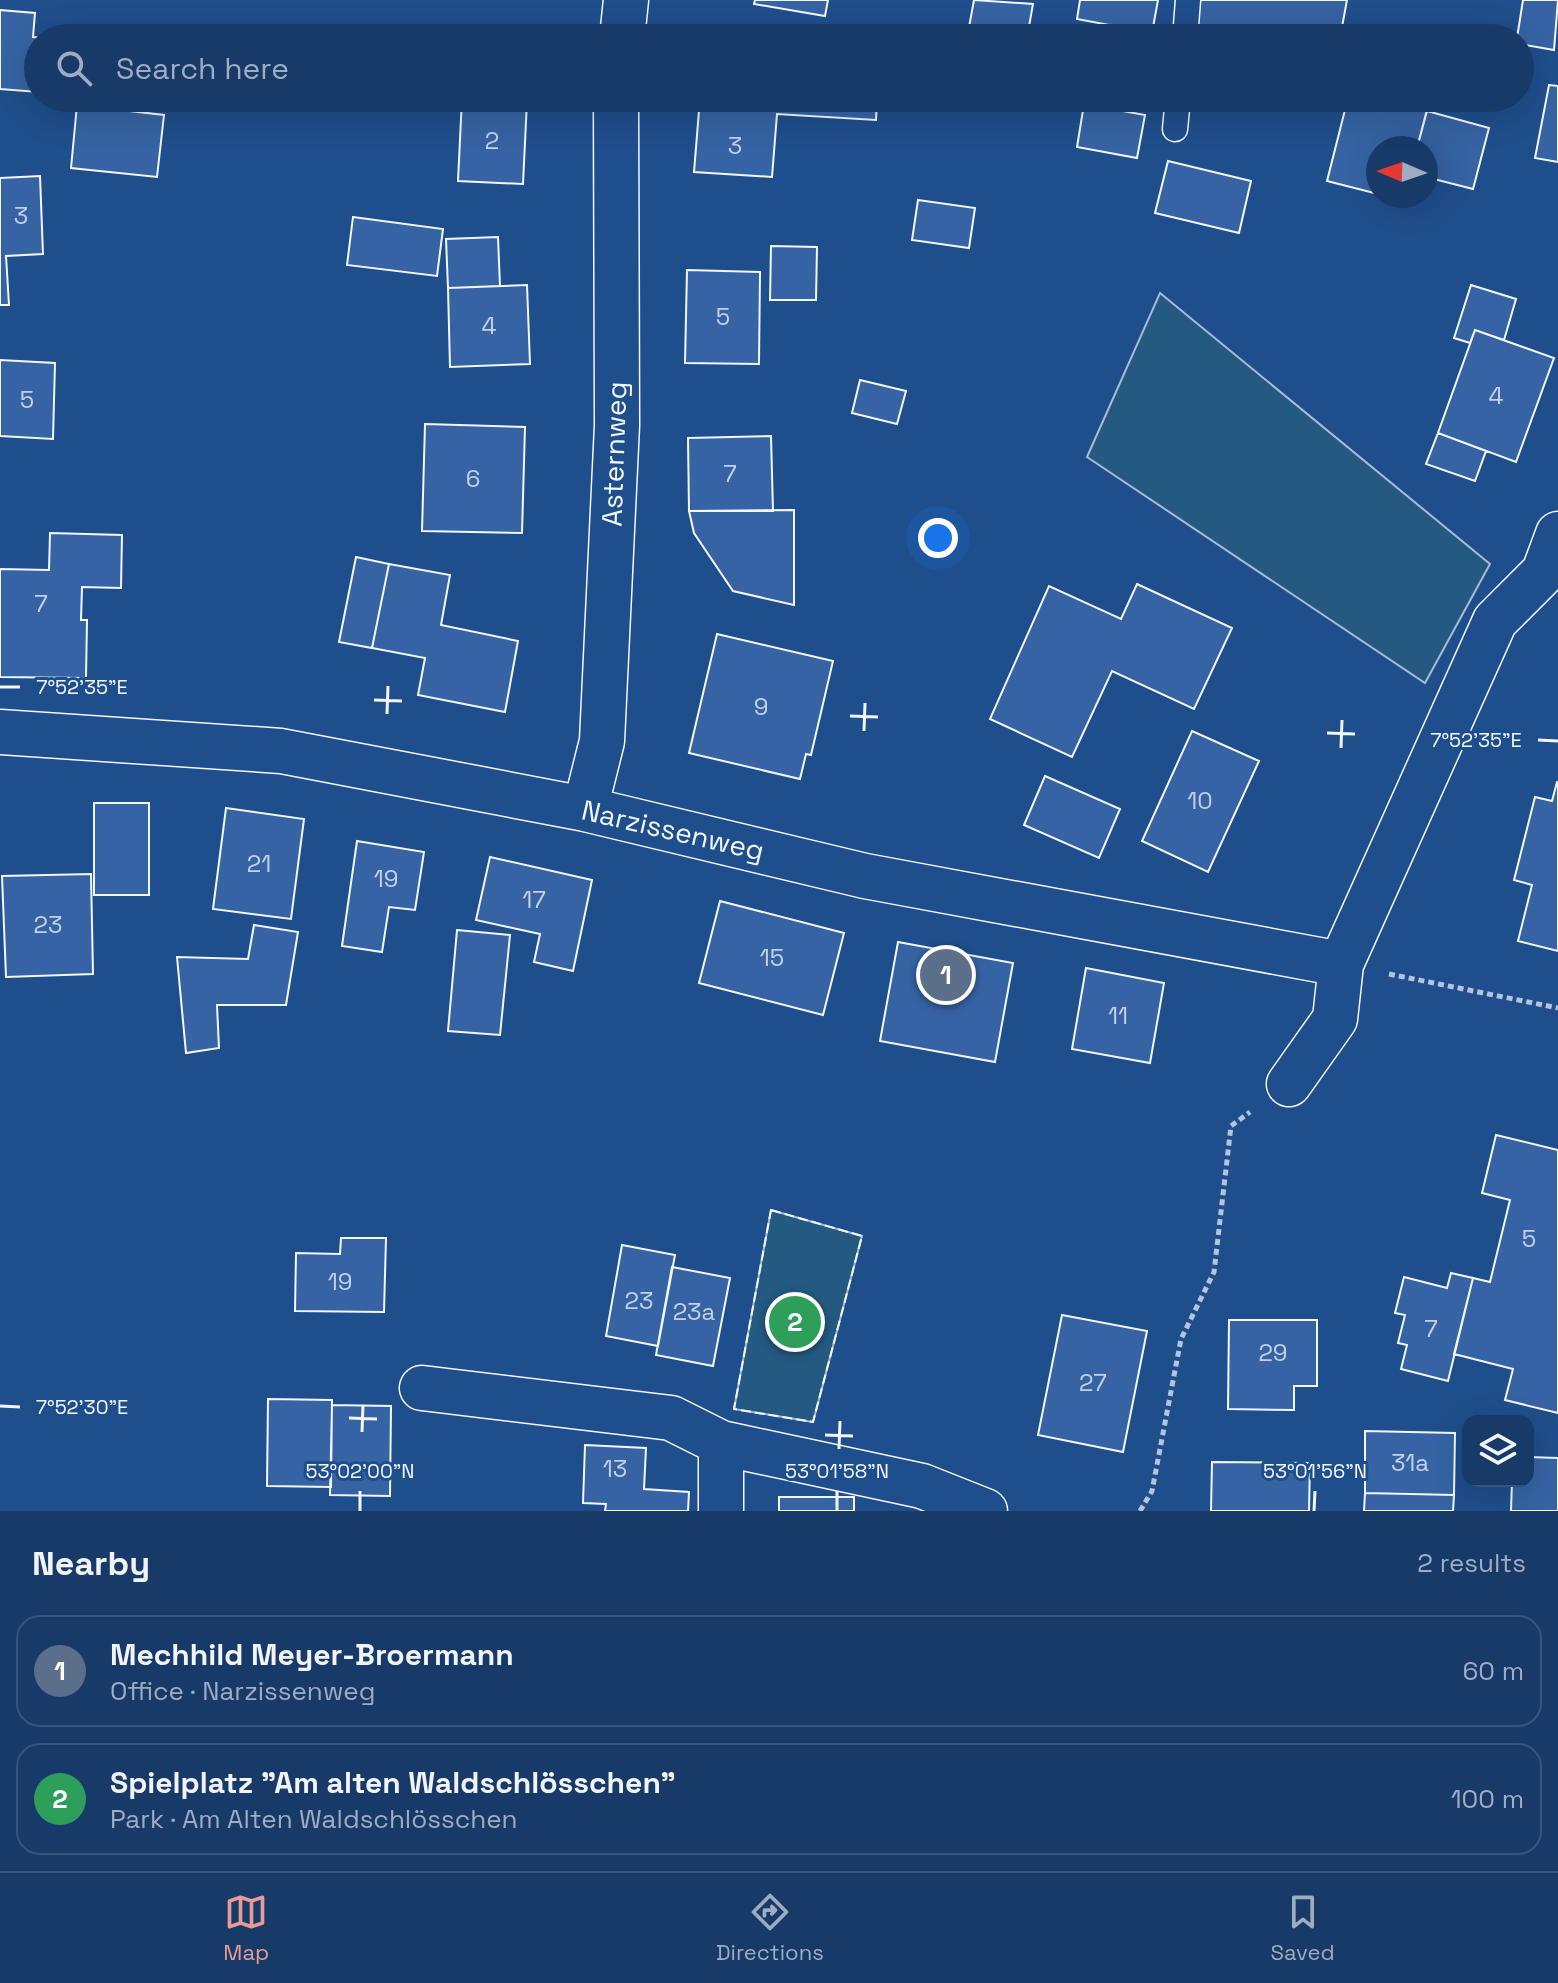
<!DOCTYPE html>
<meta charset="utf-8">
<style>
:root{--surface:#173a69;--page:#20416f;--text:#f1f3f6;--muted:#9eadc0;--line:#36547d;--accent:#e69b98}
body{margin:0;font-family:"Space Grotesk",sans-serif;background:var(--page);color:var(--text)}
.controls{position:absolute;right:24px;bottom:24px;display:grid;overflow:hidden;border-radius:16px;box-shadow:0 8px 32px #0002}
.controls button{width:72px;height:72px;display:grid;place-items:center;padding:0;border:0;border-bottom:2px solid var(--line);background:var(--surface);color:var(--text);font:40px sans-serif}
.compass{position:absolute;left:1366px;top:136px;width:72px;height:72px;border-radius:50%;background:var(--surface);box-shadow:0 8px 32px #0002;rotate:272deg}
.you{position:absolute;left:938px;top:538px;width:28px;height:28px;margin:-20px;border:6px solid #fff;border-radius:50%;background:#1a73e8;box-shadow:0 0 0 12px #1a73e833}
.badge{display:grid;place-items:center;width:52px;height:52px;border-radius:50%;background:var(--accent);color:#fff;font-size:26px;font-weight:700}
.pin{position:absolute;translate:-50% -50%;border:4px solid #fff;box-shadow:0 2px 8px #0006}
.list{margin:0;padding:0;list-style:none}
h2{display:flex;justify-content:space-between;align-items:center;height:104px;margin:0;padding:0 32px;font-size:34px}
h2 small{font-size:26px;font-weight:400;color:var(--muted)}
.list li{display:grid;grid-template-columns:52px 1fr auto;gap:24px;align-items:center;box-sizing:border-box;height:112px;margin:0 16px 16px;padding:0 16px;border:2px solid var(--line);border-radius:24px}
.list b{display:block;font-size:30px;white-space:nowrap}
.list p{margin:0;font-size:26px;white-space:nowrap;color:var(--muted)}
.list em{font-size:26px;font-style:normal;color:var(--muted)}
.icon{flex:none;width:44px;height:44px;fill:none;stroke:currentColor;stroke-width:2;stroke-linecap:round;stroke-linejoin:round}
.map{position:relative;flex:none;width:1558px;height:1511px;overflow:hidden}
.search{position:absolute;background:var(--surface);box-shadow:0 8px 32px #0002;left:24px;right:24px;top:24px;height:88px;display:flex;align-items:center;gap:20px;box-sizing:border-box;padding:0 28px;border-radius:44px;color:var(--muted);font-size:30px}
.sheet{height:360px;background:var(--surface)}
nav{display:flex;justify-content:space-around;align-items:center;box-sizing:border-box;height:112px;border-top:2px solid var(--line);background:var(--surface);font-size:22px;color:var(--muted)}
nav a{display:grid;justify-items:center;gap:4px}
nav .on{color:var(--accent)}
.map>svg:first-child{display:block}
.green{fill:#245a82;stroke:#a8bbd7;stroke-width:2}
.building{fill:#3563a3;stroke:#f2f6ff;stroke-width:2}
.lines{fill:none;stroke-linecap:round;stroke-linejoin:round}
.lane-casing{stroke:#f2f6ff;stroke-width:27}
.street-casing{stroke:#f2f6ff;stroke-width:47}
.path{stroke:#b3c4dc;stroke-width:5;stroke-dasharray:6 4;stroke-linecap:butt}
.lane{stroke:#1f4e8c;stroke-width:24}
.street{stroke:#1f4e8c;stroke-width:44}
.fence{stroke:#f2f6ff;stroke-width:2;stroke-dasharray:10 4;stroke-linecap:butt}
.ticks{fill:none;stroke:#f2f6ff;stroke-width:3}
.labels{text-anchor:middle;stroke-width:6;stroke-linejoin:round;paint-order:stroke}
.number-label{font-size:24px;fill:#c3d1e8}
.street-label{font-size:28px;fill:#f2f6ff;stroke:#1f4e8c}
.ticks-label{font-size:20px;text-anchor:middle;fill:#f2f6ff;stroke:#1f4e8c;stroke-width:6;stroke-linejoin:round;paint-order:stroke}
</style>
<div class="map">
<svg width="1558" height="1511" viewBox="0 0 1558 1511">
<rect width="100%" height="100%" fill="#1f4e8c"/>
<path class="green" d="M 1160,293 L 1490,564 L 1425,683 L 1087,457 Z
M 771,1210 L 862,1236 L 813,1422 L 734,1409 Z"/>
<path class="building" d="M 755,0 L 828,0 L 825,16 L 754,4 Z
M 974,0 L 1033,4 L 1027,38 L 967,38 Z
M 1080,0 L 1158,0 L 1152,33 L 1077,19 Z
M 1198,0 L 1347,0 L 1340,38 L 1228,38 L 1191,31 Z
M 1523,0 L 1558,0 L 1554,50 L 1520,44 L 1520,38 L 1517,38 Z
M 0,10 L 35,13 L 33,37 L 48,38 L 38,38 L 38,92 L 0,89 Z
M 1111,25 L 1163,34 L 1162,38 L 1109,38 Z
M 1549,85 L 1558,86 L 1558,162 L 1535,158 Z
M 462,98 L 527,101 L 523,184 L 458,181 Z
M 700,98 L 877,98 L 876,120 L 777,114 L 772,177 L 694,172 Z
M 1348,98 L 1430,98 L 1417,148 L 1378,148 L 1378,194 L 1327,181 Z
M 1084,104 L 1145,115 L 1137,158 L 1077,147 Z
M 77,105 L 164,115 L 157,177 L 71,168 Z
M 1427,111 L 1489,128 L 1473,189 L 1426,177 L 1426,148 L 1417,148 Z
M 1168,161 L 1251,181 L 1239,233 L 1155,213 Z
M 40,176 L 43,254 L 6,256 L 9,305 L 0,305 L 0,178 Z
M 918,200 L 975,208 L 969,248 L 912,240 Z
M 353,217 L 443,229 L 437,276 L 347,265 Z
M 498,237 L 500,286 L 448,288 L 446,239 Z
M 771,246 L 817,247 L 816,300 L 770,300 Z
M 687,270 L 760,272 L 759,364 L 685,363 Z
M 527,285 L 530,364 L 450,367 L 448,288 Z
M 1471,285 L 1516,299 L 1504,340 L 1475,330 L 1470,343 L 1454,338 Z
M 1475,330 L 1554,358 L 1516,462 L 1438,433 Z
M 0,360 L 55,363 L 53,439 L 0,436 Z
M 860,380 L 906,391 L 897,424 L 852,413 Z
M 425,424 L 525,427 L 522,533 L 422,531 Z
M 1438,433 L 1486,451 L 1475,481 L 1426,464 Z
M 771,436 L 773,511 L 689,511 L 688,438 Z
M 794,510 L 794,605 L 733,591 L 694,533 L 689,511 Z
M 50,533 L 122,535 L 121,588 L 82,587 L 81,620 L 87,620 L 86,678 L 0,677 L 0,569 L 49,570 Z
M 356,557 L 389,564 L 372,648 L 339,642 Z
M 389,564 L 450,575 L 441,625 L 518,641 L 505,712 L 418,695 L 425,658 L 372,648 Z
M 1137,584 L 1232,628 L 1194,709 L 1112,671 L 1072,757 L 990,719 L 1049,586 L 1121,619 Z
M 717,634 L 833,661 L 811,755 L 806,754 L 800,779 L 689,753 Z
M 1192,731 L 1259,761 L 1208,872 L 1142,841 Z
M 1045,776 L 1120,809 L 1099,858 L 1024,825 Z
M 1557,782 L 1558,782 L 1558,951 L 1518,941 L 1532,885 L 1514,880 L 1535,797 L 1552,801 Z
M 94,803 L 149,803 L 149,895 L 94,895 Z
M 226,808 L 304,819 L 291,919 L 213,909 Z
M 357,841 L 424,852 L 415,910 L 389,907 L 382,952 L 342,946 Z
M 490,857 L 592,880 L 573,971 L 534,962 L 540,934 L 476,920 Z
M 91,874 L 93,974 L 6,977 L 2,876 Z
M 720,901 L 844,933 L 823,1015 L 699,983 Z
M 254,925 L 298,932 L 286,1005 L 217,1005 L 219,1048 L 186,1053 L 177,957 L 248,959 Z
M 457,930 L 510,935 L 500,1035 L 448,1031 Z
M 898,942 L 1013,963 L 995,1062 L 880,1041 Z
M 1086,968 L 1164,983 L 1150,1063 L 1072,1049 Z
M 1496,1135 L 1558,1150 L 1558,1413 L 1505,1400 L 1513,1369 L 1454,1354 L 1473,1278 L 1490,1282 L 1510,1200 L 1482,1193 Z
M 341,1238 L 386,1238 L 384,1312 L 295,1311 L 296,1253 L 340,1254 Z
M 622,1245 L 675,1255 L 658,1346 L 606,1336 Z
M 672,1267 L 730,1278 L 713,1366 L 656,1355 Z
M 1451,1273 L 1473,1278 L 1448,1381 L 1401,1369 L 1407,1345 L 1398,1343 L 1405,1315 L 1395,1313 L 1404,1277 L 1447,1288 Z
M 1062,1315 L 1147,1331 L 1123,1452 L 1038,1435 Z
M 1229,1320 L 1317,1320 L 1317,1386 L 1294,1386 L 1294,1410 L 1228,1409 Z
M 268,1399 L 332,1400 L 331,1487 L 267,1486 Z
M 332,1405 L 391,1406 L 390,1496 L 330,1495 Z
M 1365,1431 L 1455,1433 L 1454,1495 L 1365,1493 Z
M 585,1445 L 646,1448 L 644,1489 L 689,1492 L 688,1511 L 605,1511 L 606,1504 L 583,1503 Z
M 1528,1457 L 1558,1458 L 1558,1511 L 1511,1511 L 1512,1481 L 1528,1481 Z
M 1212,1462 L 1310,1463 L 1309,1511 L 1211,1511 Z
M 1365,1493 L 1454,1495 L 1453,1511 L 1364,1511 Z
M 779,1497 L 854,1497 L 854,1511 L 779,1511 Z"/>
<g class="lines">
<defs>
<path id="lane" d="M 1185,38 L 1188,0
M 1175,129 L 1178,98"/>
<path id="street" d="M 622,38 L 626,0
M 0,732 L 281,751 L 585,809 L 865,876 L 1341,964
M 585,809 L 602,741 L 617,425 L 616,98
M 1289,1084 L 1335,1019 L 1341,964 L 1495,621 L 1544,572 L 1558,534
M 422,1388 L 671,1418 L 721,1443
M 721,1511 L 721,1443 L 922,1486 L 985,1511"/>
</defs>
<use href="#lane" class="lane-casing"/>
<use href="#street" class="street-casing"/>
<path class="path" d="M 1389,974 L 1558,1008
M 1140,1511 L 1152,1491 L 1181,1339 L 1214,1272 L 1231,1126 L 1250,1112"/>
<use href="#lane" class="lane"/>
<use href="#street" class="street"/>
<path class="fence" d="M 771,1210 L 862,1236 L 813,1422 L 734,1409 Z"/>
</g>
<path class="ticks" d="M 0,687 L 20,687M 374,700 L 402,701M 387,714 L 388,686M 850,716 L 878,717M 864,731 L 865,703M 1327,733 L 1355,734M 1538,740 L 1558,741M 1341,748 L 1342,720M 0,1406 L 20,1407M 349,1418 L 377,1419M 362,1432 L 363,1405M 825,1435 L 853,1436M 839,1449 L 840,1421M 360,1511 L 360,1491M 837,1511 L 837,1491M 1314,1511 L 1315,1491"/>
<g class="labels">
<g class="number-label">
<text x="492" y="149">2</text>
<text x="735" y="154">3</text>
<text x="21" y="224">3</text>
<text x="723" y="325">5</text>
<text x="489" y="334">4</text>
<text x="1496" y="404">4</text>
<text x="27" y="408">5</text>
<text x="730" y="482">7</text>
<text x="473" y="487">6</text>
<text x="41" y="612">7</text>
<text x="761" y="715">9</text>
<text x="1200" y="809">10</text>
<text x="259" y="872">21</text>
<text x="386" y="887">19</text>
<text x="534" y="908">17</text>
<text x="48" y="933">23</text>
<text x="772" y="966">15</text>
<text x="1118" y="1024">11</text>
<text x="1529" y="1247">5</text>
<text x="340" y="1290">19</text>
<text x="639" y="1309">23</text>
<text x="694" y="1320">23a</text>
<text x="1431" y="1337">7</text>
<text x="1273" y="1361">29</text>
<text x="1093" y="1391">27</text>
<text x="1410" y="1471">31a</text>
<text x="615" y="1477">13</text>
</g>
<g class="street-label">
<text transform="translate(614 454) rotate(-88)" y="10">Asternweg</text>
<text transform="translate(673 830) rotate(13)" y="10">Narzissenweg</text>
</g>
</g>
<g class="ticks-label">
<text x="82" y="694">7°52'35"E</text>
<text x="1476" y="747">7°52'35"E</text>
<text x="82" y="1414">7°52'30"E</text>
<text x="360" y="1478">53°02'00"N</text>
<text x="837" y="1478">53°01'58"N</text>
<text x="1315" y="1478">53°01'56"N</text>
</g>
</svg>
<div class="controls">
<button><svg class="icon" aria-label="layers" viewBox="0 0 24 24"><path d="M12 4l9 5-9 5-9-5zM3 14l9 5 9-5"/></svg></button>
</div>
<svg class="compass" viewBox="-18 -18 36 36"><path d="M0-13l5 13h-10z" fill="#e53935"/><path d="M0 13l5-13h-10z" fill="#9eadc0"/></svg>
<div class="you"></div>
<div class="pin badge" style="left:946px;top:975px;background:#5c6f8a">1</div>
<div class="pin badge" style="left:795px;top:1322px;background:#2e9e5b">2</div>
<div class="search"><svg class="icon" aria-label="search" viewBox="0 0 24 24"><circle cx="10" cy="10" r="6"/><path d="M15 15l6 6"/></svg>Search here</div>
</div>
<section class="sheet">
<h2>Nearby<small>2 results</small></h2>
<ul class="list">
<li><span class="badge" style="background:#5c6f8a">1</span><div><b>Mechhild Meyer-Broermann</b><p>Office · Narzissenweg</p></div><em>60 m</em></li>
<li><span class="badge" style="background:#2e9e5b">2</span><div><b>Spielplatz &quot;Am alten Waldschlösschen&quot;</b><p>Park · Am Alten Waldschlösschen</p></div><em>100 m</em></li>
</ul>
</section>
<nav>
<a class="on"><svg class="icon" aria-label="map" viewBox="0 0 24 24"><path d="M3 6l6-2 6 2 6-2v14l-6 2-6-2-6 2zM9 4v14M15 6v14"/></svg>Map</a>
<a><svg class="icon" aria-label="directions" viewBox="0 0 24 24"><path d="M12 3l9 9-9 9-9-9zM9 14v-3h6M13 9l2 2-2 2"/></svg>Directions</a>
<a><svg class="icon" aria-label="saved" viewBox="0 0 24 24"><path d="M7 4h10v16l-5-4-5 4z"/></svg>Saved</a>
</nav>
